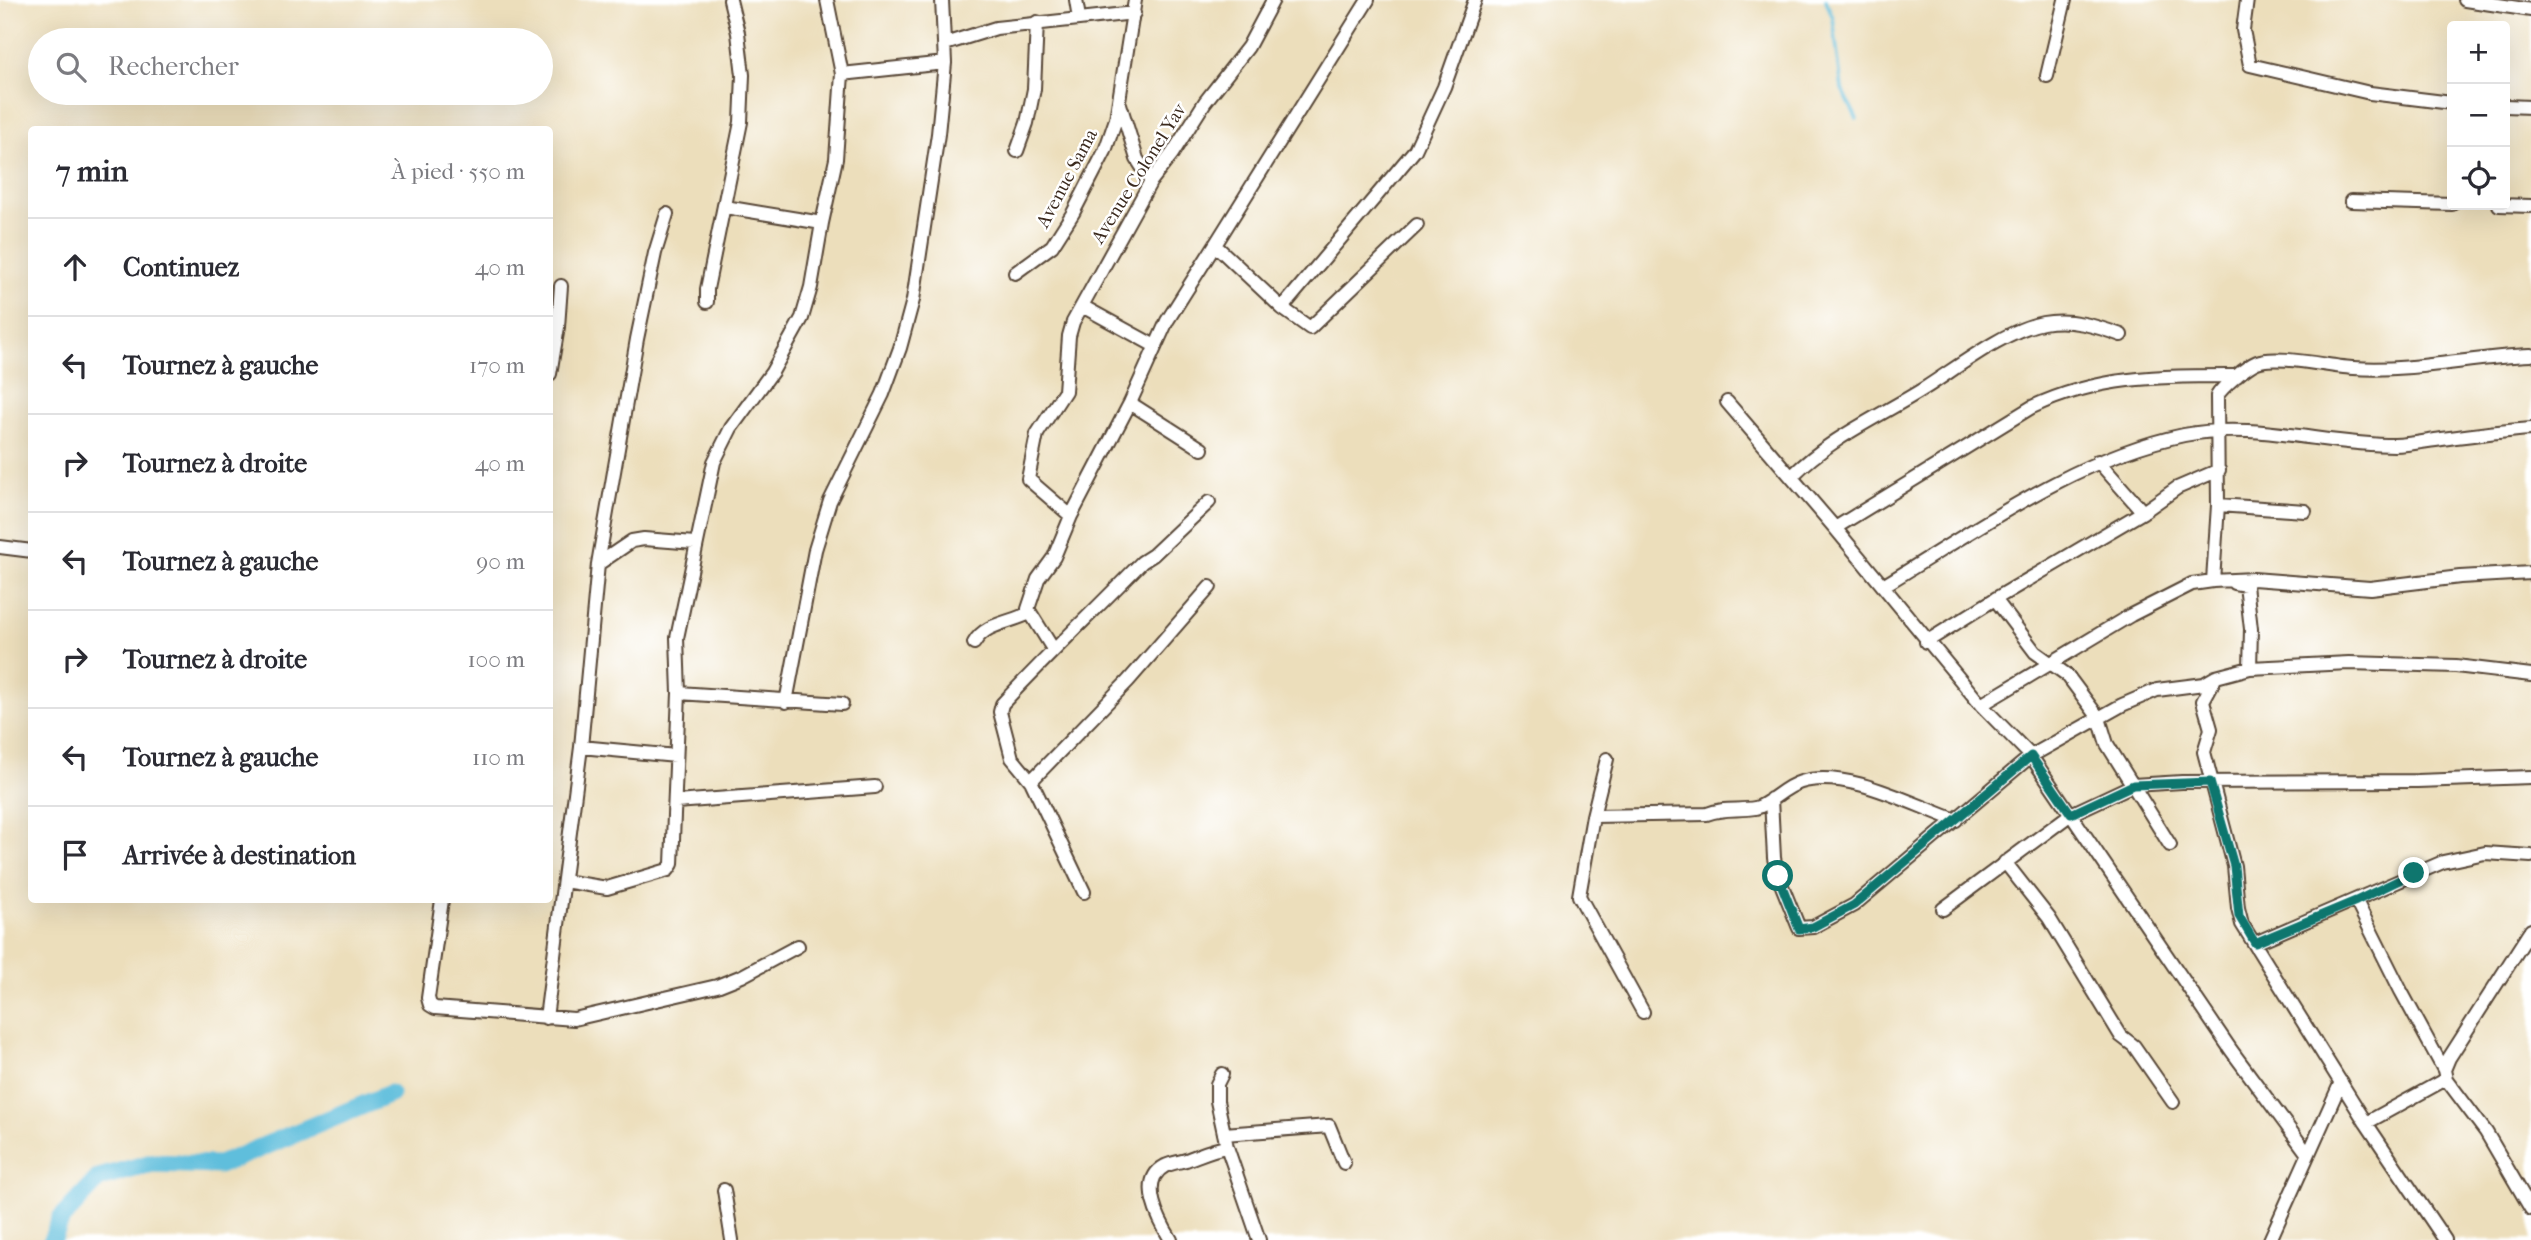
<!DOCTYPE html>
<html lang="fr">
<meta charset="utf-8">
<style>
:root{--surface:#fff;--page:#f7f7f7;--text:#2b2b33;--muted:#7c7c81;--line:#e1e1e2}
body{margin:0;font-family:"IM FELL French Canon",serif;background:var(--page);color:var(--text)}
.controls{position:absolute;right:21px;top:21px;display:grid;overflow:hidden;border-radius:7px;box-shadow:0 7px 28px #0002}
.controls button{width:63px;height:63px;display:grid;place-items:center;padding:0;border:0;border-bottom:2px solid var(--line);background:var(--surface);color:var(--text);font:35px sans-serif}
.stop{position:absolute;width:21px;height:21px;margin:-16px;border:5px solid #0f766e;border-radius:50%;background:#fff}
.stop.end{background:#0f766e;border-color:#fff;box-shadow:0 2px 7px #0008}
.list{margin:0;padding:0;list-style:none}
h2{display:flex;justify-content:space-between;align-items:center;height:91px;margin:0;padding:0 28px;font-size:30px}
h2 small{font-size:23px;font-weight:400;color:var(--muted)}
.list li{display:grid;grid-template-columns:46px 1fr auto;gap:21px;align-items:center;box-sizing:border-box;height:98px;padding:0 28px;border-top:2px solid var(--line)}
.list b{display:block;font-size:26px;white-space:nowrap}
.list em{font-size:23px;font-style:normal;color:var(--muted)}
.icon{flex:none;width:38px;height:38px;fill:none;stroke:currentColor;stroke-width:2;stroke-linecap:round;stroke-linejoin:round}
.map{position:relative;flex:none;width:2531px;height:1240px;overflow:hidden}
.search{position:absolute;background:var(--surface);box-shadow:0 7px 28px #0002;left:28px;top:28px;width:525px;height:77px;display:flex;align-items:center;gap:18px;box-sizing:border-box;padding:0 24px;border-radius:38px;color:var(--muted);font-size:26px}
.panel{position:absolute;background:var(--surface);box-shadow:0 7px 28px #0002;left:28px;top:126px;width:525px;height:777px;border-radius:7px}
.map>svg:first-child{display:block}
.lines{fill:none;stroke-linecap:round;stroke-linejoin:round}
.stream{stroke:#5ebedc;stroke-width:3.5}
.river{stroke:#5ebedc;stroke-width:19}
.minor-casing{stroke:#564536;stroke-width:16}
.minor{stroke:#fff;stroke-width:12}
.route{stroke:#0f766e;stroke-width:9}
.labels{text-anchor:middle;stroke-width:5;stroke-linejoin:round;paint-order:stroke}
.street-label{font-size:19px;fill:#3b2a1e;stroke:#fff}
</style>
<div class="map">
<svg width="2531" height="1240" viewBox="0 0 2531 1240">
<rect width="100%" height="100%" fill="#fff"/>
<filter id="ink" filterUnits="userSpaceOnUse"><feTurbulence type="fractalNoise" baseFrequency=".0143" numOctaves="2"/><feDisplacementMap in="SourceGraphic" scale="14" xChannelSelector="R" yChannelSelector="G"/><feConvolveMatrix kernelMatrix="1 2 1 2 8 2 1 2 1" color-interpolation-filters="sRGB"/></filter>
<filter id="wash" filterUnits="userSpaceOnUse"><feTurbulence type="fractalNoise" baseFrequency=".00686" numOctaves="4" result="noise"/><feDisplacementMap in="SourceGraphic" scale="28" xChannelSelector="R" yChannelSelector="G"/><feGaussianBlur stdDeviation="1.57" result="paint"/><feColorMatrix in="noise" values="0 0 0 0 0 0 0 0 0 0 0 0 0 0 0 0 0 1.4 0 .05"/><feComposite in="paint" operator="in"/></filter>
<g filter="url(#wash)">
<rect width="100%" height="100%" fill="#ecdebb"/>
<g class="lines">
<path class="stream" d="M 1826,0 L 1833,18 L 1842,89 L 1857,119"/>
<path class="river" d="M 52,1240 L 61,1219 L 99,1178 L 152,1163 L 219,1165 L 390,1094"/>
</g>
</g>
<g filter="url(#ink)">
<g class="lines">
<defs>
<path id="minor" d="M 1076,0 L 1079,18
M 1368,0 L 1215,245 L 1282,308 L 1310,328 L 1417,225
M 2247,0 L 2243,30 L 2250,65 L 2370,93 L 2452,103
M 2465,0 L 2531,10
M 945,44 L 996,28 L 1134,13
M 842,74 L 945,63
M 2047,76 L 2065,0
M 1120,104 L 1137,159 L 1151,181
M 2505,106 L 2531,107
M 1017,151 L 1027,123 L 1034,89 L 1037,22
M 2351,201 L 2452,204
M 2499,205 L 2531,206
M 725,207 L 822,223
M 1015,273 L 1052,246 L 1073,213 L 1105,151 L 1116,119 L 1135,0
M 707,302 L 707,289 L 741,122 L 743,75 L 738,33 L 730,0
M 1082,306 L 1155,346
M 1282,308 L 1415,150 L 1444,87 L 1475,0
M 550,374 L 558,327 L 561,286
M 1727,402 L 1835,528 L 1981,705 L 2031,756 L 2231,1050 L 2307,1153
M 1130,403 L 1202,449
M 2098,461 L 2143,512
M 1792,476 C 1831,437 1879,417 1925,388 C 1958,367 2005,330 2043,323 C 2070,318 2096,326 2121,335
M 1209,502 L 1153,555 L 1142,562 C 1095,610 1048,655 1002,704 L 1000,712 L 1012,758 L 1031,781 L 1128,681 L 1210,587
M 2218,505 L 2305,511
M 1071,516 L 1028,479 L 1037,434 L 1065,391 L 1069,336 L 1073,322 L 1151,181 L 1172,154 L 1205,102 L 1248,47 L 1273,0
M 1835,528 L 2032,407 C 2100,375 2163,376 2237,376
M 0,547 L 32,551
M 598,564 L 632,541 L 644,539 L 695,543
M 2213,581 L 2218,505 L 2217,396 C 2222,387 2247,366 2257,362 C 2276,354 2332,367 2354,368 C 2414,372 2471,357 2531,355
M 2234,583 L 2246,585 L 2251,629 L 2250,668
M 1883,586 C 1976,530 2076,457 2184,435 C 2253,421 2325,445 2394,445 C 2410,445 2426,441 2442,439 C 2471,435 2501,431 2531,429
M 1995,599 L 2035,652 L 2067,675 L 2099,718 L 2107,744 L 2170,845
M 1926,642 L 1995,599 L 2143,512 L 2177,488 L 2219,470
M 974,643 C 985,623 1011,623 1029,613
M 1053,649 L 1028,609 L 1038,579 L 1054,557 L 1071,516 L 1130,403 L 1167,321 L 1215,245
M 2216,677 L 2203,701 L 2211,729 L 2204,752 L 2234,866 L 2238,908 L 2242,924 L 2366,1123 L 2445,1240
M 679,693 L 842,704
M 786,702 L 815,550 L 830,501 L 883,394 L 900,348 L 913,300 L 938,134 L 945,63 L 942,0
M 1981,705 L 2131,615 L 2192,584 L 2213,581 L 2253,579 L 2370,588 L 2460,577 L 2531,573
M 581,747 L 598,564 L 637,339 L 655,253 L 667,214
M 1607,759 L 1593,816 L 1579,896 L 1643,1012
M 1031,781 L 1084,892
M 1771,799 L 1774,858 L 1778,876 L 1799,928 L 1813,927 L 1854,905 L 2031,756 L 2122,705 L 2157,690 L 2204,684 L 2216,677 L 2250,668 L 2349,663 L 2456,666 L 2531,675
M 676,802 L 875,787
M 1593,816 L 1707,814 C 1723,807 1739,811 1755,808 C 1768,806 1783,787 1801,782 C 1846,768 1913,805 1956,820
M 2005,862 L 2049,918 L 2121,1036 L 2134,1046 L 2173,1102
M 564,881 L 607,888 L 668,870 L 672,864 L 679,693 L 677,638 L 714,462 L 731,428 L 772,372 L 802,318 L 811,287 L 822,223 L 836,159 L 842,74 L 827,0
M 442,900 L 428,998 L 430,1005 L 435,1008 L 574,1019 L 717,986 L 742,976 L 798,946
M 2356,901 L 2401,991 L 2444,1070
M 1943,909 L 2071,814 L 2133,785 L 2182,782 L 2417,781 L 2531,777
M 2531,930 L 2449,1058 L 2444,1070 L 2446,1079 L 2486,1132 L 2531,1209
M 2255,943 L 2443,862 L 2485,853 L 2531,856
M 546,1018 L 581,747 L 676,756
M 1222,1074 L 1217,1084 L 1217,1101 L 1227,1147 L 1259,1240
M 2366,1123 L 2446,1079
M 1224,1134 L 1329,1126 L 1344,1163
M 724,1190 L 732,1240
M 1171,1240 C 1160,1222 1137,1181 1165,1166 C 1171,1163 1179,1162 1186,1160 C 1200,1155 1212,1149 1227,1147
M 2270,1240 L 2341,1082"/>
</defs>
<use href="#minor" class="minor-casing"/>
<use href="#minor" class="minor"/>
</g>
</g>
<g class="lines" filter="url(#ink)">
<path class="route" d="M 1778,876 L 1799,929 L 1813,927 L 1854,905 L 2031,756 L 2071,814 L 2133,785 L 2210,782 L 2234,866 L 2239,916 L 2255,943 L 2356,901 L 2414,873"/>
</g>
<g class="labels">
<g class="street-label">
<text transform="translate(1138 173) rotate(-58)" y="7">Avenue Colonel Yav</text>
<text transform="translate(1066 178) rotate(-62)" y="7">Avenue Sama</text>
</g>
</g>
</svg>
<div class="controls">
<button>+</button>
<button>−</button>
<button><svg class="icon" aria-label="locate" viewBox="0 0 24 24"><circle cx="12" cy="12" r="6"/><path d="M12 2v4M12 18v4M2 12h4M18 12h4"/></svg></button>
</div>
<div class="stop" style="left:1778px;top:876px"></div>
<div class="stop end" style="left:2414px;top:873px"></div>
<div class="search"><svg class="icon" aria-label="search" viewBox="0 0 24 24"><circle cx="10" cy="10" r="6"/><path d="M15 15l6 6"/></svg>Rechercher</div>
<section class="panel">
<h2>7 min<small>À pied · 550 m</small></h2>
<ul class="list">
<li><svg class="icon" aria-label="ahead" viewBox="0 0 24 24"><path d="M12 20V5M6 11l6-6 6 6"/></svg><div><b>Continuez</b></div><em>40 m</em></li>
<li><svg class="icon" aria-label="left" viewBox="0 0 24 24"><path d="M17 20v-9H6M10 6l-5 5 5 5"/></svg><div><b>Tournez à gauche</b></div><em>170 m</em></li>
<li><svg class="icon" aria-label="right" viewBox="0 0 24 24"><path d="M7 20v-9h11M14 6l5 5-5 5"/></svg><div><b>Tournez à droite</b></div><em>40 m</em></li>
<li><svg class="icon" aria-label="left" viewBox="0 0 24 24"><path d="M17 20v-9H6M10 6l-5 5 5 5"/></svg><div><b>Tournez à gauche</b></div><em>90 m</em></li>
<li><svg class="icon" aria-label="right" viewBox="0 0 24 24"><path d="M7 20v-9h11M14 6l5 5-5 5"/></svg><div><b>Tournez à droite</b></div><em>100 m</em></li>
<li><svg class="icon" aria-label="left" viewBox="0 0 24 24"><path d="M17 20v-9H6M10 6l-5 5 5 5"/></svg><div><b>Tournez à gauche</b></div><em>110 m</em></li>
<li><svg class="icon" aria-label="arrive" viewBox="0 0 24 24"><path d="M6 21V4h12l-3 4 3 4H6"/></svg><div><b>Arrivée à destination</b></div></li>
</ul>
</section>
</div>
